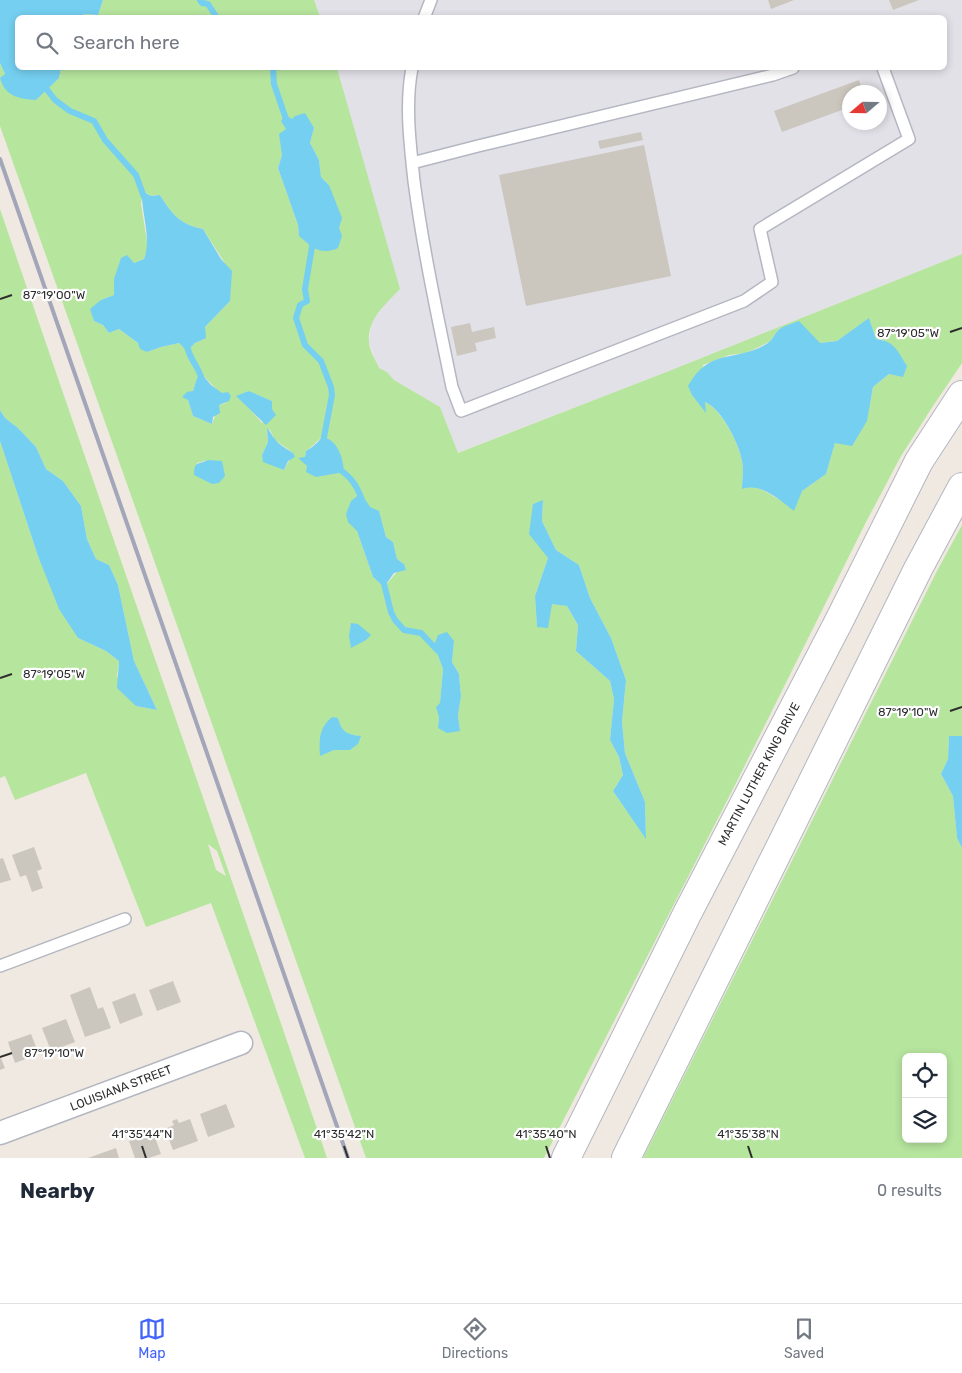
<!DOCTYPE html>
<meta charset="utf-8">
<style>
:root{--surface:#fff;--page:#f6f6f7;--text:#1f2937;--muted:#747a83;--line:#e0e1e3;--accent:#4264fb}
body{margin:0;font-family:Rubik,sans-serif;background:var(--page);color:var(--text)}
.controls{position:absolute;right:15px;bottom:15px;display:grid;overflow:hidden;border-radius:8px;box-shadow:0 2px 8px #0003}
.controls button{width:45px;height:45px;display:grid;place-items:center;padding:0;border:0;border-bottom:1px solid var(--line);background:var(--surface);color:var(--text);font:25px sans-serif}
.compass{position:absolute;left:842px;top:85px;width:45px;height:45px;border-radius:50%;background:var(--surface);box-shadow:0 2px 8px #0003;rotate:250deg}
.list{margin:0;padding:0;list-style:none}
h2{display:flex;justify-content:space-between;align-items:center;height:65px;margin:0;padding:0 20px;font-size:21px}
h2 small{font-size:16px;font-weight:400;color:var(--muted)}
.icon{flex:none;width:28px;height:28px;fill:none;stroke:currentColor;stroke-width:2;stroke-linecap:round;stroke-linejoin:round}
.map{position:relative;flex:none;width:962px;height:1158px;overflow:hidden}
.search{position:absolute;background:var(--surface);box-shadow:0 2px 8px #0003;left:15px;right:15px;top:15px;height:55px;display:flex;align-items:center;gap:12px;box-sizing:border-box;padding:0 18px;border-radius:8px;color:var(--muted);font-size:19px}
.sheet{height:145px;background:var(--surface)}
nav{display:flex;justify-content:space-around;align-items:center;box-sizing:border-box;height:70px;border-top:1px solid var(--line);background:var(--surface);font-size:14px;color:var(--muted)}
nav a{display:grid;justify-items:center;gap:2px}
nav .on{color:var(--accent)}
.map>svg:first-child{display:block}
.industrial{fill:#e3e1e8;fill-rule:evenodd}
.green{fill:#b6e59e;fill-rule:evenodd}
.water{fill:#75cff0}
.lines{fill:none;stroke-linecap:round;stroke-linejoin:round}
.stream{stroke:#75cff0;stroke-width:6}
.building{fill:#cbc7bf}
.service-casing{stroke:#b4b7c1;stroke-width:14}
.minor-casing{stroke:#b4b7c1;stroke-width:25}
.secondary-casing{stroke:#b4b7c1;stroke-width:30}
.service{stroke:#fff;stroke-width:11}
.minor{stroke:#fff;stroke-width:22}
.secondary{stroke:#fff;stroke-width:28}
.rail{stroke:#a3a6b8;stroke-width:4}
.ticks{fill:none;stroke:#2e2e2e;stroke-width:2}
.labels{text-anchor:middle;stroke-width:4.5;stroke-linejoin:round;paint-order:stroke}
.street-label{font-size:12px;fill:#2e2e2e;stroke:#fff}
.ticks-label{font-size:12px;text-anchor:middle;fill:#2e2e2e;stroke:#fff;stroke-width:4.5;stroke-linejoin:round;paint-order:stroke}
</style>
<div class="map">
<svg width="962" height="1158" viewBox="0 0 962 1158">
<rect width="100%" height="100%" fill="#efe9e1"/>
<path class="industrial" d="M 314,0 L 962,0 L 962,254 L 669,371 L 457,453 L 440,407 L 394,380 L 387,372 L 379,368 L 369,343 L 371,323 L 383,307 L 342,84 L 337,68 L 944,68 L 944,18 L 320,18 ZM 850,92 L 880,92 L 880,122 L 850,122 Z"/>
<path class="green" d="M 103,0 L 314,0 L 320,17 L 81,18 L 84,14 L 98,15 Z
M 0,63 L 5,74 L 59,78 L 61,68 L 337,68 L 400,289 C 386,304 367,319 369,342 C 369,350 376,360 379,368 L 387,372 L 394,380 L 440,407 L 458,453 L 669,371 L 962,254 L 962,363 L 931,409 L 901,456 L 866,522 L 735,785 L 544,1158 L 366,1158 L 0,126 ZM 314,128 L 310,143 L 319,160 L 321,177 L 329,185 L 339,228 L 299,236 L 298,225 L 278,168 L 282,155 L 286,129 ZM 143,191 L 151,196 L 160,195 C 172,214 179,224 203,229 L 228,268 L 230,301 L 205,327 L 205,338 L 195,343 L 187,350 L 179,343 L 161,347 L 147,352 L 138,343 L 119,329 L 109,333 L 103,325 L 94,321 L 93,313 L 101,300 L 114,295 L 114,279 L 134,263 L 144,259 L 148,248 L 141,204 ZM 869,319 L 876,339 L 884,340 L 889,374 L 873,387 L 870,404 L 835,443 L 826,474 L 802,491 L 778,499 C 767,492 755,484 742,488 C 742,480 744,469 742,461 C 738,442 722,410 705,402 L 705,412 L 703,365 L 729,355 L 746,353 L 769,342 L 780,328 L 820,343 L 837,341 ZM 204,376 C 212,386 221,391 226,403 L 219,405 L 212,424 L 193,416 L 188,400 L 193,391 L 196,381 ZM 249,391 L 272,401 L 272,409 L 262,423 L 243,401 L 237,397 ZM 267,429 L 270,430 L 275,440 L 293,453 L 284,470 L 276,466 L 262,455 L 268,442 ZM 322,433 L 326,438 L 307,466 L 304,462 L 306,451 C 312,447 316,442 322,437 ZM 208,460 L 212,484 L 197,463 ZM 543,501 L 542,521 L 556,550 L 579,565 L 590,598 L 611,638 L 626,680 L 622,722 L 625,753 L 645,802 L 646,838 L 613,791 L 623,775 L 619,757 L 610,740 L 614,699 L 610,681 L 576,651 L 578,625 L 567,606 L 552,603 L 537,626 L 535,596 L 548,558 L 533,504 ZM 379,512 L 386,537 L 393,542 L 397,559 L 404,564 L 384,587 L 373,577 L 357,531 ZM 454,641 L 452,662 L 459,674 L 461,696 L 458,715 L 460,731 L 438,728 L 443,669 L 434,645 ZM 341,729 L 350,735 L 360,736 L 350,750 L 334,750 L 320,755 Z
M 0,209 C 108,526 219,841 327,1158 L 305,1158 L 211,903 L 146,927 L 86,773 L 15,800 L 5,776 L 0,778 L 0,441 L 38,556 L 78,638 L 106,651 L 119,661 L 117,676 L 136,706 L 157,710 L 134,661 L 118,585 L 109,565 L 96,559 L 87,539 L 81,506 L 63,481 L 46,469 L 36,447 L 18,428 L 5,418 L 0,410 ZM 208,844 L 217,851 L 226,876 L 216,870 Z
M 962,525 L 962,736 L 949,737 L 948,759 L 941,774 L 953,796 L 957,838 L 962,848 L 962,1158 L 643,1158 L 937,571 ZM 906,1057 L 943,1057 L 943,1139 L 906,1139 Z"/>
<path class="water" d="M 0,0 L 103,0 L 98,15 L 84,14 L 81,18 L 18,18 L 18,68 L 61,68 L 59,78 L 36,100 C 20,99 5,97 0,78 L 5,74 L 0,63 Z
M 305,113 L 314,128 L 310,143 L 319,160 L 321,177 L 329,185 L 342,218 L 339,228 L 342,236 L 338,248 C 320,256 312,247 299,236 L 298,225 L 278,168 L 282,155 L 279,134 L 286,129 L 281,121 L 285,115 L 292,119 L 295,116 Z
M 142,191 L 151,196 L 160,195 C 172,214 179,224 203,229 L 221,259 L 232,271 L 230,301 L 205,327 L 206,338 L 195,343 L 187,351 L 179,343 L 161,347 L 147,352 L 140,349 L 138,343 L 119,329 L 109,333 L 103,325 L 94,321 L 90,309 L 101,300 L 114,295 L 114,279 L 121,258 L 127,255 L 134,263 L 144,259 C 152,238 141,213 142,191 Z
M 869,318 L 876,339 C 895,341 898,352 907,366 L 903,377 L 889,374 L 873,387 L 867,421 L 852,446 L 835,443 L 826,474 L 802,491 L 794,511 C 780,500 760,482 742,489 C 742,480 744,470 742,461 C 739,444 722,409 705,402 L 706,413 L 692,395 L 688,386 C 710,346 737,363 768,343 C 773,339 776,331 781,328 C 786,325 794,323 799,321 L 820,343 L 837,341 Z
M 200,372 L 211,385 L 222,393 L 228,392 L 231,396 L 229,401 L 219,405 L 220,413 L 213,417 L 212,424 L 193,416 L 188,400 L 182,397 L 187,392 L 193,391 L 196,381 Z
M 249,391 L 272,401 L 272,409 L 276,415 L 266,425 L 236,396 Z
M 0,410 L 5,418 L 18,428 L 36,447 L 46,469 L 63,481 L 81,506 L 87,539 L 96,559 L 109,565 L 118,585 L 134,661 L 157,710 L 136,706 L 117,688 L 119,661 L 106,651 L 78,638 L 59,609 L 38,556 L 0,441 Z
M 267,428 C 271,432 271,435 275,439 C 279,445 287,449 293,453 L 295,457 L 288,461 L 284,470 L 263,462 L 262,455 L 268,442 Z
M 327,429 L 326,438 C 339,443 343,459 344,472 L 316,477 L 306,472 L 307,466 L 298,458 L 305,457 L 306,451 C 311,448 318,443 321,438 C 323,435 323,432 324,430 Z
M 208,460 L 222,461 L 225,476 L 219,483 L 212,484 L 194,475 C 194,461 198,465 208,460 Z
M 361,493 L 370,507 L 379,511 L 386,537 L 393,542 L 397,559 L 404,564 L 406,570 L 394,573 L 384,587 L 373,577 L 357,531 L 348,522 L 346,514 L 351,501 Z
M 543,500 L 542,521 L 556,550 L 579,565 L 590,598 L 611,638 L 626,680 L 622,722 L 625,753 L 645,802 L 646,839 L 613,791 L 623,775 L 619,757 L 610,740 L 614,699 L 610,681 L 576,651 L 578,625 L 567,606 L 552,604 L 548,628 L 537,627 L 535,596 L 548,558 L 529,534 L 533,504 Z
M 351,623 L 358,624 L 371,635 L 366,640 L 351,648 L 349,636 Z
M 447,632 L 454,641 L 452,662 L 459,674 L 461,696 L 458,715 L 460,731 L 447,733 L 438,728 L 439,717 L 436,707 L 440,703 L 443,669 L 434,645 L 438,635 Z
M 332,717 L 338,718 C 341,731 347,735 361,736 L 358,744 L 350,750 L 334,750 L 320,756 C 319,739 319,728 332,717 Z
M 949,736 L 962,736 L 962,848 L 957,838 L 953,796 L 941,774 L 948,759 Z"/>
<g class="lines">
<path class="stream" d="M 200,0 L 202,3 L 208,4 L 217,18
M 273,68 L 274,84 L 287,122
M 42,83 L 55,100 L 70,111 L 94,121 L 105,140 L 136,175 L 144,197
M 311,238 L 312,247 L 305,289 L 307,301 L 300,305 L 296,318 L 305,345 L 321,361 L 331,387 L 332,395 L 324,437
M 187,343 C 187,357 199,366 202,380
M 337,468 C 351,476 357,486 362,500
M 383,580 L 391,612 L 395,620 L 404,630 L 421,633 L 438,651"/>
</g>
<path class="building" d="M 768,0 L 794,0 L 771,9 Z
M 889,0 L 919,0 L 893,10 Z
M 859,80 L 863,92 L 850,92 L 850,107 L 782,132 L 774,111 Z
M 641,132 L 643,140 L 600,149 L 598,141 Z
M 644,145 L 671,276 L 526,306 L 499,175 Z
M 470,323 L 472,332 L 494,327 L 496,338 L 475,343 L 477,351 L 457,356 L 451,327 Z
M 34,847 L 42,869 L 37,871 L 43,888 L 32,892 L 26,875 L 20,877 L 12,855 Z
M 3,858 L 11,880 L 0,883 L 0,859 Z
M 173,981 L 181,1002 L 157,1011 L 149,990 Z
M 90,987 L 98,1009 L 103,1007 L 111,1028 L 85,1037 L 70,995 Z
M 135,993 L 143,1015 L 120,1024 L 112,1002 Z
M 66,1019 L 75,1042 L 51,1051 L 42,1028 Z
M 31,1034 L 39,1054 L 15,1063 L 8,1042 Z
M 0,1056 L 5,1068 L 0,1070 Z
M 226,1104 L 235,1127 L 208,1137 L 200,1114 Z
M 177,1119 L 179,1123 L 190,1119 L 198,1141 L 173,1150 L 165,1129 L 174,1125 L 172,1121 Z
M 143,1128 L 145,1135 L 153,1132 L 161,1154 L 149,1158 L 135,1158 L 129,1141 L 136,1138 L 134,1132 Z
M 116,1148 L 119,1158 L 88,1158 Z"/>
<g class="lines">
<defs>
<path id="service" d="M 424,18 L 431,0
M 412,68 C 405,104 410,144 414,181 C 423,250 438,318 452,387 L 461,411 L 744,301 L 772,282 L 760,229 L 909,139 L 883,68
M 412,163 L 478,146 L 773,75 L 793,68
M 0,966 L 125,919"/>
<path id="minor" d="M 0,1133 L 241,1043"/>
<path id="secondary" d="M 566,1158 L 687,914 L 839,621 L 919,461 L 962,395
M 626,1158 L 918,569 L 962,487"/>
</defs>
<use href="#service" class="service-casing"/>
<use href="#minor" class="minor-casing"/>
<use href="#secondary" class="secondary-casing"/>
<use href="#service" class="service"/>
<use href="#minor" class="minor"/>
<use href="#secondary" class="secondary"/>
<path class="rail" d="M 0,159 L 348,1158"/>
</g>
<path class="ticks" d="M 0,299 L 12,295M 950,332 L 962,328M 0,678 L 12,674M 950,711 L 962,707M 0,1057 L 12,1053M 142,1146 L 146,1158M 344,1146 L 348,1158M 546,1146 L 550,1158M 748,1146 L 752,1158"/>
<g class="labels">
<g class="street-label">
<text transform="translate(759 774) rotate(-62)" y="4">MARTIN LUTHER KING DRIVE</text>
<text transform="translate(121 1088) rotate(-21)" y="4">LOUISIANA STREET</text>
</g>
</g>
<g class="ticks-label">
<text x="54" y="299">87°19'00"W</text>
<text x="908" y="337">87°19'05"W</text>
<text x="54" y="678">87°19'05"W</text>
<text x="908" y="716">87°19'10"W</text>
<text x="54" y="1057">87°19'10"W</text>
<text x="142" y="1138">41°35'44"N</text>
<text x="344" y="1138">41°35'42"N</text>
<text x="546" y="1138">41°35'40"N</text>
<text x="748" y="1138">41°35'38"N</text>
</g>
</svg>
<div class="controls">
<button><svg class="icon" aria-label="locate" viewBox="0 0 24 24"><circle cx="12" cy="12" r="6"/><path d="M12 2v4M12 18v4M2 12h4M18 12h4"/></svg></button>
<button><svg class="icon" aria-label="layers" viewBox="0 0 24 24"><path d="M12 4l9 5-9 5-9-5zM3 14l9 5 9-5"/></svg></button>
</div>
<svg class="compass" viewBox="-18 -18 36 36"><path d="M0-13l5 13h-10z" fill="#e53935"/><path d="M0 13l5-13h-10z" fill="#747a83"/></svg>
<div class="search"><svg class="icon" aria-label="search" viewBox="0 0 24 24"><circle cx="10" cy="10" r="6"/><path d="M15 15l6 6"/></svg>Search here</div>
</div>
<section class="sheet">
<h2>Nearby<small>0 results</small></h2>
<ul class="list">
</ul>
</section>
<nav>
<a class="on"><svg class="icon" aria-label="map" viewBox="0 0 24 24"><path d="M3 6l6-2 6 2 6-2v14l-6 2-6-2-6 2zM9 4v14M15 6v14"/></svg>Map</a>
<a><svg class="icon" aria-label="directions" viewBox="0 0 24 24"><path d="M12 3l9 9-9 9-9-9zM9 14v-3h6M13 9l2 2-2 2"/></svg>Directions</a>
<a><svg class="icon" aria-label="saved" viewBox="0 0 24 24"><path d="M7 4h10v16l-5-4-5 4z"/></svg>Saved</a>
</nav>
